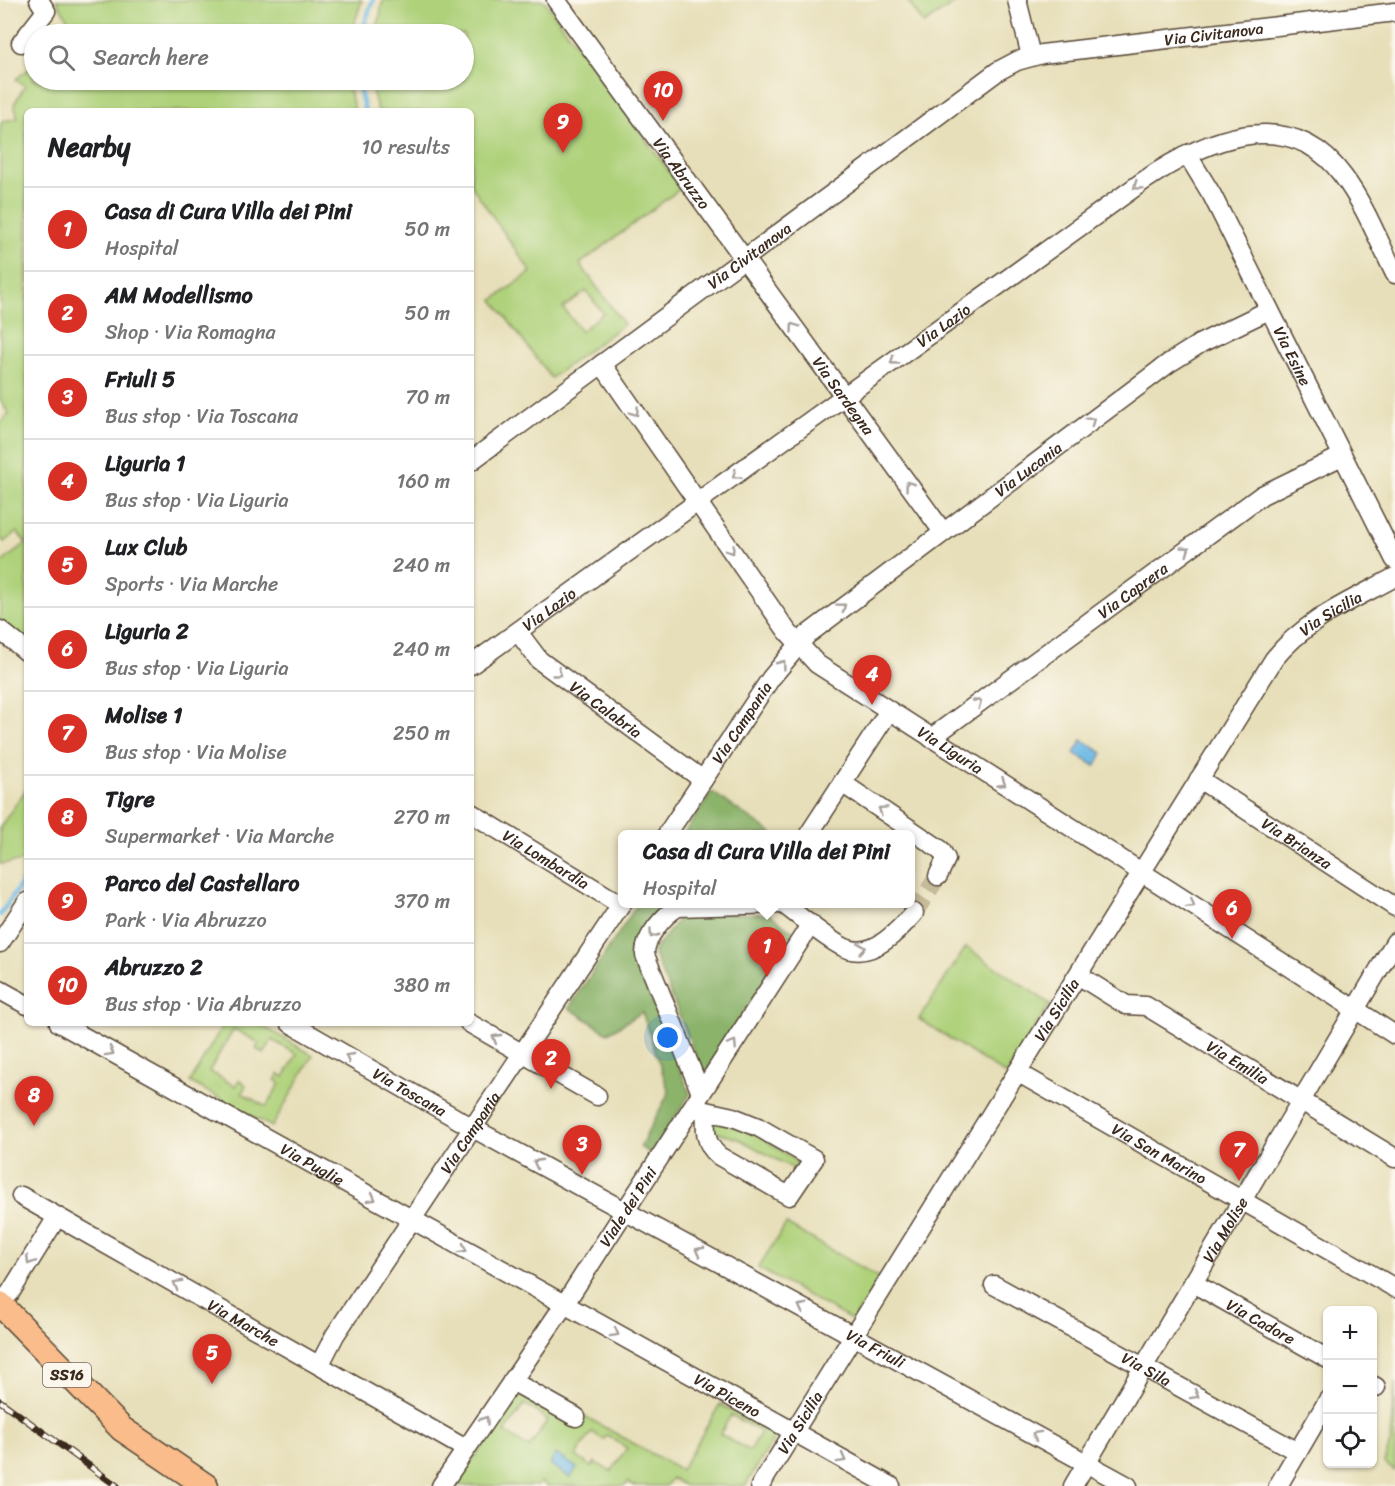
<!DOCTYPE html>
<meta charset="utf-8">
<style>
:root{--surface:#fff;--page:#f2f2f2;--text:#202124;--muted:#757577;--line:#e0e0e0;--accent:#d93025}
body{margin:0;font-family:Sriracha,sans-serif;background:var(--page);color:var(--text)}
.controls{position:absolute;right:18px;bottom:18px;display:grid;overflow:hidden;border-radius:9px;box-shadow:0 2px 4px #0004}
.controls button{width:54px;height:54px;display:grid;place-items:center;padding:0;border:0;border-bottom:2px solid var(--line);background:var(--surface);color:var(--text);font:30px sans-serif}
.you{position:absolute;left:668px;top:1038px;width:21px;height:21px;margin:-15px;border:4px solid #fff;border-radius:50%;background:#1a73e8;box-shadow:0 0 0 9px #1a73e833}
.badge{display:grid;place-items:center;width:39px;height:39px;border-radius:50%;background:var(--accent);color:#fff;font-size:20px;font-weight:700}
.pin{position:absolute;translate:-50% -50px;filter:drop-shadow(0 2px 3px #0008)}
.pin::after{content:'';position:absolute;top:32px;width:21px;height:18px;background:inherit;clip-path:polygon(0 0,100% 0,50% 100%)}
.popup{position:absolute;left:618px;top:830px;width:297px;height:78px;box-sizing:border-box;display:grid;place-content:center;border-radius:9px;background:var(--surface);filter:drop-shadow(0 2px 4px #0005);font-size:20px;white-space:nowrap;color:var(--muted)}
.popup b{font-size:22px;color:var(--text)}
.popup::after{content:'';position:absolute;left:50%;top:100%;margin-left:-12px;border:12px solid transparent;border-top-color:var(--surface)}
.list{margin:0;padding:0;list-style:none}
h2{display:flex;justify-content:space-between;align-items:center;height:78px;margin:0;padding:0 24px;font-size:26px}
h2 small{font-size:20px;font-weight:400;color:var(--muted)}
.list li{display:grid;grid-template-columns:39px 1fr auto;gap:18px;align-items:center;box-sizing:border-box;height:84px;padding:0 24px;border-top:2px solid var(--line)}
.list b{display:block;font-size:22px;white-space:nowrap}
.list p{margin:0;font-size:20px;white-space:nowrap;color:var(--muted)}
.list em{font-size:20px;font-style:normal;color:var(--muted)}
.icon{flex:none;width:33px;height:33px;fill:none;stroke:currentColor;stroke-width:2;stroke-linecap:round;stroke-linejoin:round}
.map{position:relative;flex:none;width:1395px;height:1486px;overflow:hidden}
.search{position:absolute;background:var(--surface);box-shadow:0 2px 4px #0004;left:24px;top:24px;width:450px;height:66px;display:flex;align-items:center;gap:15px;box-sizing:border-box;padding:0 21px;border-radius:33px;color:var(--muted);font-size:22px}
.panel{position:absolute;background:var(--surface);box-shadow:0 2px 4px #0004;left:24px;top:108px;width:450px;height:918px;border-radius:9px}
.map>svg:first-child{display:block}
.green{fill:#afd17a;stroke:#757e4c;stroke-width:1.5;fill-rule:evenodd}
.forest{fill:#8bb36a;stroke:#636e44;stroke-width:1.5}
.water{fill:#6db9e6;stroke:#547282;stroke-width:1.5}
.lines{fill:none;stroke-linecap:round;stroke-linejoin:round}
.stream{stroke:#6db9e6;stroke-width:4.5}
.minor-tunnel{stroke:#c5bb9a;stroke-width:18;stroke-dasharray:18 9;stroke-linecap:butt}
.minor-casing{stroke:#554535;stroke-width:21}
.major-casing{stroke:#554535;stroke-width:27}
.minor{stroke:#fff;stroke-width:18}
.major{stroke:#f9bc8a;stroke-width:24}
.rail-casing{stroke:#3b2a1e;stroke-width:7}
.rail{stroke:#fbf7ec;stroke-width:4.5;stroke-dasharray:14;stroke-linecap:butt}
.oneway{stroke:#a79f9a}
.labels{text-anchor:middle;stroke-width:5;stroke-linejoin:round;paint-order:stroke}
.shield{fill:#fbf7ec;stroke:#75685c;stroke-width:1.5}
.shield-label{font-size:15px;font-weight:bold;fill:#3b2a1e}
.street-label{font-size:16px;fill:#3b2a1e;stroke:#fbf7ec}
</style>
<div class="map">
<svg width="1395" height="1486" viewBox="0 0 1395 1486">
<rect width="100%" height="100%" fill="#fbf7ec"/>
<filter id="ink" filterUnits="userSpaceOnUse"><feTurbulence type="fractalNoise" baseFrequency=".0167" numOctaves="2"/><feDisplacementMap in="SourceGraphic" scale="12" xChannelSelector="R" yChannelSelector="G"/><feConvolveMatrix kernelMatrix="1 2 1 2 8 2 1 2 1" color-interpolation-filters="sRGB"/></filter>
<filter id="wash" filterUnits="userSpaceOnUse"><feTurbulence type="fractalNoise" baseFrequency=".008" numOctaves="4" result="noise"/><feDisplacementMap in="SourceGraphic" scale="24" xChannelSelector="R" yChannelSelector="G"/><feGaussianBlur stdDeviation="1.35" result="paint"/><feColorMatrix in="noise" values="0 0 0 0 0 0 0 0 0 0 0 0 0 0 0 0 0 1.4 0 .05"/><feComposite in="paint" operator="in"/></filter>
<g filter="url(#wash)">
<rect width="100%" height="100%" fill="#e7dfb9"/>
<path class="green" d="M 56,0 L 362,0 L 351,34 L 77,34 Z
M 383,0 L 544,0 L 681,188 L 580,264 L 624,324 L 551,378 L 493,300 L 531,272 L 471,185 L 471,111 L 378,111 L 369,80 L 464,80 L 464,34 L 376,34 ZM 586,291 L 603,313 L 581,331 L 563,308 Z
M 907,0 L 959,0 L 924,24 Z
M 34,65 L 34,80 L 346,80 L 355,111 L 27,111 L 27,643 L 0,623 L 0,564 L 26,543 L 17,532 L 4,542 L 0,537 L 0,422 L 9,414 L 0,400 L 0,126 L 3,121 L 18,118 L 14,104 L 25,86 L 16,79 Z
M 27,788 L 27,854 L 24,861 L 0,864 L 0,827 Z
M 966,947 L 1050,1004 L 1006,1075 L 919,1019 Z
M 224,1023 L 257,1023 L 313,1055 L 272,1127 L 190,1082 ZM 234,1029 L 259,1043 L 256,1049 L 264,1054 L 272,1040 L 297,1054 L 284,1077 L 279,1074 L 275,1080 L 280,1083 L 266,1107 L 242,1093 L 246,1085 L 239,1080 L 235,1086 L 209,1071 Z
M 713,1121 C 752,1129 766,1139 798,1163 L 794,1169 L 739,1139 L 711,1131 Z
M 786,1224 L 880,1278 L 853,1321 L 758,1268 Z
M 1395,1383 L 1395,1471 L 1384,1463 L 1391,1440 Z
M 519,1392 L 579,1413 L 681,1470 L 720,1404 L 776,1436 L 745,1486 L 685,1486 L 672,1478 L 666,1486 L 634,1486 L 628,1482 L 625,1486 L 547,1486 L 541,1482 L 537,1486 L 455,1486 ZM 525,1404 L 548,1420 L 529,1448 L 505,1432 ZM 731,1415 L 761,1432 L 750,1451 L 720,1434 ZM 592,1432 L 604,1440 L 607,1435 L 627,1448 L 611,1472 L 595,1462 L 592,1467 L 576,1456 Z"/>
<path class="forest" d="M 712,792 L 773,834 L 684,834 Z
M 638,904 L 672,904 L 633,955 L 690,1094 L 651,1154 L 640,1147 L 669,1092 L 642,1012 L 608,1033 L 569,1008 Z
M 683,913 L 769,914 L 795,933 L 704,1075 L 653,952 Z"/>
<path class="water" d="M 1082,740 L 1103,753 L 1095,766 L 1074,753 Z
M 556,1454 L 577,1468 L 570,1478 L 550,1464 Z"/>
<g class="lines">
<path class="stream" d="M 361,34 L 373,0
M 357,80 L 365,111
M 0,915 L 27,875"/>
</g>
</g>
<g filter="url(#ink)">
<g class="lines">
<path class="minor-tunnel" d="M 914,913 L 938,876"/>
<defs>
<g id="minor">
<path id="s1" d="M 556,0 L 943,532"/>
<path d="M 1017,0 L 1031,56"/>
<path d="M 21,43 L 46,11 L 39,0"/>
<path id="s2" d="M 1187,154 L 1212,195 L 1395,560"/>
<path id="s3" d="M 602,364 L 787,631 L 817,664 L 1395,1035"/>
<path id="s4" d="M 471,461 L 998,71 L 1017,61 L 1042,54 L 1395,12"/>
<path d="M 0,630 L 27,652"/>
<path id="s5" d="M 518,632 L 539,660 L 703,780"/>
<path id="s6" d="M 471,665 L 1142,182 C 1203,140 1289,102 1343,176 C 1365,205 1379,242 1395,274"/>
<path id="s7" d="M 931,738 L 1262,495 L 1342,456"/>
<path id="s8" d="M 1199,779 L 1395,907"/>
<path d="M 842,783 L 941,850 L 946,859 L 938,876"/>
<path id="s9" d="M 471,813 L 621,905"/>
<path id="s10" d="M 667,834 L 771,678 L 807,635 L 1169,363 L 1201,343 L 1269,310"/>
<path d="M 809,834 L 889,711"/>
<path d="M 783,904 C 797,914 834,945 848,949 C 874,958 899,930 914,913"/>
<path d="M 0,943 L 27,902"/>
<path id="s11" d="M 1078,975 L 1126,1005 L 1146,1006 L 1395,1158"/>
<path d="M 0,990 L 27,1005"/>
<path id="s12" d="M 59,1023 L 891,1486"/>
<path id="s13" d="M 290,1023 L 480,1132 L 1128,1486"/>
<path d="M 469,1023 L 597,1096"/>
<path id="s14" d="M 1017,1072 L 1395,1288"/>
<path d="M 701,1093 L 645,955 C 644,938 664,915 678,907 L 783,904"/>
<path d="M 692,1108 L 733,1117 L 758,1127 L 814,1159 L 789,1196 L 719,1156 C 705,1144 705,1132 706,1113"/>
<path id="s15" d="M 21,1196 L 466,1449"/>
<path id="s16" d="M 1193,1283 L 1328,1359"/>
<path id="s17" d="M 994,1285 L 1298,1452"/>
<path d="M 0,1303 L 10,1293 L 57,1217"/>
<path id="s18" d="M 320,1364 L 335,1335 L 623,902"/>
<path d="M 512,1381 L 576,1417"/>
<path d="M 1372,1385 L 1376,1387"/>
<path id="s19" d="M 441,1486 L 564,1305 L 811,924"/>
<path id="s20" d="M 760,1486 L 1274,659 C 1306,619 1351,601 1395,577"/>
<path id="s21" d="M 1073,1486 L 1395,942"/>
<path d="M 1278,1486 L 1328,1400"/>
</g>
<path id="major" d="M 0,1304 L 122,1429 L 206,1486"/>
</defs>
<use href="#minor" class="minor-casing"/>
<use href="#major" class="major-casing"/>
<use href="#minor" class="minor"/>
<use href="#major" class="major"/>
<defs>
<path id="rail" d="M 0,1401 L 117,1486"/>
</defs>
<use href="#rail" class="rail-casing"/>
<use href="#rail" class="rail"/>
</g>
<defs><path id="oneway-chevron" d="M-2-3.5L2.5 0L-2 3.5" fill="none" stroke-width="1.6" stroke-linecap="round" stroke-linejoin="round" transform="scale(1.5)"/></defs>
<g class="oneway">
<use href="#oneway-chevron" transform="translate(1137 186) rotate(144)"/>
<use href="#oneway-chevron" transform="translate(794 327) rotate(-126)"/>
<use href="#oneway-chevron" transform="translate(894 361) rotate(144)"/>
<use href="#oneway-chevron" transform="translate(635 412) rotate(55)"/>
<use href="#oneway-chevron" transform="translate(1091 421) rotate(-37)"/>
<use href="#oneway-chevron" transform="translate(736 475) rotate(144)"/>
<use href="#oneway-chevron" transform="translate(909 485) rotate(-126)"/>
<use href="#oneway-chevron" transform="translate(731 550) rotate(55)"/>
<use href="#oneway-chevron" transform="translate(1186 550) rotate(-36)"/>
<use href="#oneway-chevron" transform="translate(842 607) rotate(-37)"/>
<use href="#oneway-chevron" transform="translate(782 664) rotate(-53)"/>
<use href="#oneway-chevron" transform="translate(558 673) rotate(36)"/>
<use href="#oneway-chevron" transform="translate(978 703) rotate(-36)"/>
<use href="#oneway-chevron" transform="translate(1002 783) rotate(33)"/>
<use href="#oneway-chevron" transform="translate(882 810) rotate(-146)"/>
<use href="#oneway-chevron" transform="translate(1191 904) rotate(32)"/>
<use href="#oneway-chevron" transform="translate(653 934) rotate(125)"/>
<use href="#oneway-chevron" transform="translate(862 948) rotate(-7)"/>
<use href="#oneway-chevron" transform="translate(496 1038) rotate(-150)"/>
<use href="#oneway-chevron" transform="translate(733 1044) rotate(-57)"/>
<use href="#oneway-chevron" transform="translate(110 1052) rotate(29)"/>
<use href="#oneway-chevron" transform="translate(349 1057) rotate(-150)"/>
<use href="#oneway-chevron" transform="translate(537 1163) rotate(-152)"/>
<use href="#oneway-chevron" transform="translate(372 1198) rotate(29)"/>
<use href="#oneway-chevron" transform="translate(463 1249) rotate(29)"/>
<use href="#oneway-chevron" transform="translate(699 1251) rotate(-152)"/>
<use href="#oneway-chevron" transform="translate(30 1261) rotate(122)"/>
<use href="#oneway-chevron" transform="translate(177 1284) rotate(-151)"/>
<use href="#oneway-chevron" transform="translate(802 1307) rotate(-152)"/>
<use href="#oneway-chevron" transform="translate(615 1333) rotate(29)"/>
<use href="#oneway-chevron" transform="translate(1195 1395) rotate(29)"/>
<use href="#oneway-chevron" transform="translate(485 1420) rotate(-56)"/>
<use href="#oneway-chevron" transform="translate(1036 1435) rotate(-151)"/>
<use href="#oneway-chevron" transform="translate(842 1459) rotate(29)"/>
</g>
</g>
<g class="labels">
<rect class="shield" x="43" y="1363" width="48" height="24" rx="4.5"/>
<g class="shield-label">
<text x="67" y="1380">SS16</text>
</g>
<g class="street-label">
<text dy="6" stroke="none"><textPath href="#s4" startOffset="876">Via Civitanova</textPath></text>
<text dy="6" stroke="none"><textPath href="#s1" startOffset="214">Via Abruzzo</textPath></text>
<text dy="6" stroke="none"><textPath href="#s4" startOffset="346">Via Civitanova</textPath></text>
<text dy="6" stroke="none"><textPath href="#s6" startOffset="582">Via Lazio</textPath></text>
<text dy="6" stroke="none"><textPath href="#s2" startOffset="228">Via Esine</textPath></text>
<text dy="6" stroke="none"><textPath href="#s1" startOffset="489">Via Sardegna</textPath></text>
<text dy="6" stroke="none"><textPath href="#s10" startOffset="520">Via Lucania</textPath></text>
<text dy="6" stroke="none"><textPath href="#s7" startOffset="250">Via Caprera</textPath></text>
<text dy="6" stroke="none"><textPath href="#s6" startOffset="96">Via Lazio</textPath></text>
<text dy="6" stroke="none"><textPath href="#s20" startOffset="1047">Via Sicilia</textPath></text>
<text dy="6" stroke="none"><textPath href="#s5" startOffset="118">Via Calabria</textPath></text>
<text dy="6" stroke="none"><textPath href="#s10" startOffset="134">Via Campania</textPath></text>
<text dy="6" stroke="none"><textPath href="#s3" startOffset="528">Via Liguria</textPath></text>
<text dy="6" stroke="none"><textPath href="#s8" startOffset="117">Via Brianza</textPath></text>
<text dy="6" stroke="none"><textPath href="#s9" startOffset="88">Via Lombardia</textPath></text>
<text dy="6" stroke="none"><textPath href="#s20" startOffset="561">Via Sicilia</textPath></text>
<text dy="6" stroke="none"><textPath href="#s11" startOffset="184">Via Emilia</textPath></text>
<text dy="6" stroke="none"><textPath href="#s13" startOffset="138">Via Toscana</textPath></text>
<text dy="6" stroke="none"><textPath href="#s18" startOffset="276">Via Campania</textPath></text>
<text dy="6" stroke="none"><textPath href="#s14" startOffset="164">Via San Marino</textPath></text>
<text dy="6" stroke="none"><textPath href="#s12" startOffset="290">Via Puglie</textPath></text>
<text dy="6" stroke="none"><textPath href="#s19" startOffset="336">Viale dei Pini</textPath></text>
<text dy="6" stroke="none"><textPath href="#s21" startOffset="298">Via Molise</textPath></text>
<text dy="6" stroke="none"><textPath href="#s16" startOffset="78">Via Cadore</textPath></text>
<text dy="6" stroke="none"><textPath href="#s15" startOffset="256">Via Marche</textPath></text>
<text dy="6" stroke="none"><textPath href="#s13" startOffset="670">Via Friuli</textPath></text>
<text dy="6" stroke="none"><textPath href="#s17" startOffset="174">Via Sila</textPath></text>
<text dy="6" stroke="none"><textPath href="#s12" startOffset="765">Via Piceno</textPath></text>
<text dy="6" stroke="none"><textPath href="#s20" startOffset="75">Via Sicilia</textPath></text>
</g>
</g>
</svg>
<div class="controls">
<button>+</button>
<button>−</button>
<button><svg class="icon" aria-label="locate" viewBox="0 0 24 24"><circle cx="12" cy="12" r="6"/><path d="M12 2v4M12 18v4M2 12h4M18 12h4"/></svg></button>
</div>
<div class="you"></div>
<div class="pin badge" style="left:767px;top:977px">1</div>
<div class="popup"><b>Casa di Cura Villa dei Pini</b>Hospital</div>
<div class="pin badge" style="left:551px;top:1089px">2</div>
<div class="pin badge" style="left:582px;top:1175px">3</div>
<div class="pin badge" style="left:872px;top:705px">4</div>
<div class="pin badge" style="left:212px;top:1384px">5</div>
<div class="pin badge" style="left:1232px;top:939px">6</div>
<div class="pin badge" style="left:1239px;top:1181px">7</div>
<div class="pin badge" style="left:34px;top:1126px">8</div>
<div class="pin badge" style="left:563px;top:153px">9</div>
<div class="pin badge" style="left:663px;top:121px">10</div>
<div class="search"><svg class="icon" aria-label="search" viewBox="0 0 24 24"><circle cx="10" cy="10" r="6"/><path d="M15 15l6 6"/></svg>Search here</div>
<section class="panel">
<h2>Nearby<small>10 results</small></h2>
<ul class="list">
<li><span class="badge">1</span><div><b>Casa di Cura Villa dei Pini</b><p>Hospital</p></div><em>50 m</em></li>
<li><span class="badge">2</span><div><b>AM Modellismo</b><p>Shop · Via Romagna</p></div><em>50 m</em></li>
<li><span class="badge">3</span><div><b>Friuli 5</b><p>Bus stop · Via Toscana</p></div><em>70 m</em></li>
<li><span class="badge">4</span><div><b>Liguria 1</b><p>Bus stop · Via Liguria</p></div><em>160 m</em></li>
<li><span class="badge">5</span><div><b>Lux Club</b><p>Sports · Via Marche</p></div><em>240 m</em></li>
<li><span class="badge">6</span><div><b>Liguria 2</b><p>Bus stop · Via Liguria</p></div><em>240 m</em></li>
<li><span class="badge">7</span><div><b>Molise 1</b><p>Bus stop · Via Molise</p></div><em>250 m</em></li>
<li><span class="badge">8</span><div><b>Tigre</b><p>Supermarket · Via Marche</p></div><em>270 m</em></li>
<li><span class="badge">9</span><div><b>Parco del Castellaro</b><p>Park · Via Abruzzo</p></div><em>370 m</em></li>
<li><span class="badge">10</span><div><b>Abruzzo 2</b><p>Bus stop · Via Abruzzo</p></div><em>380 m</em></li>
</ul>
</section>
</div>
